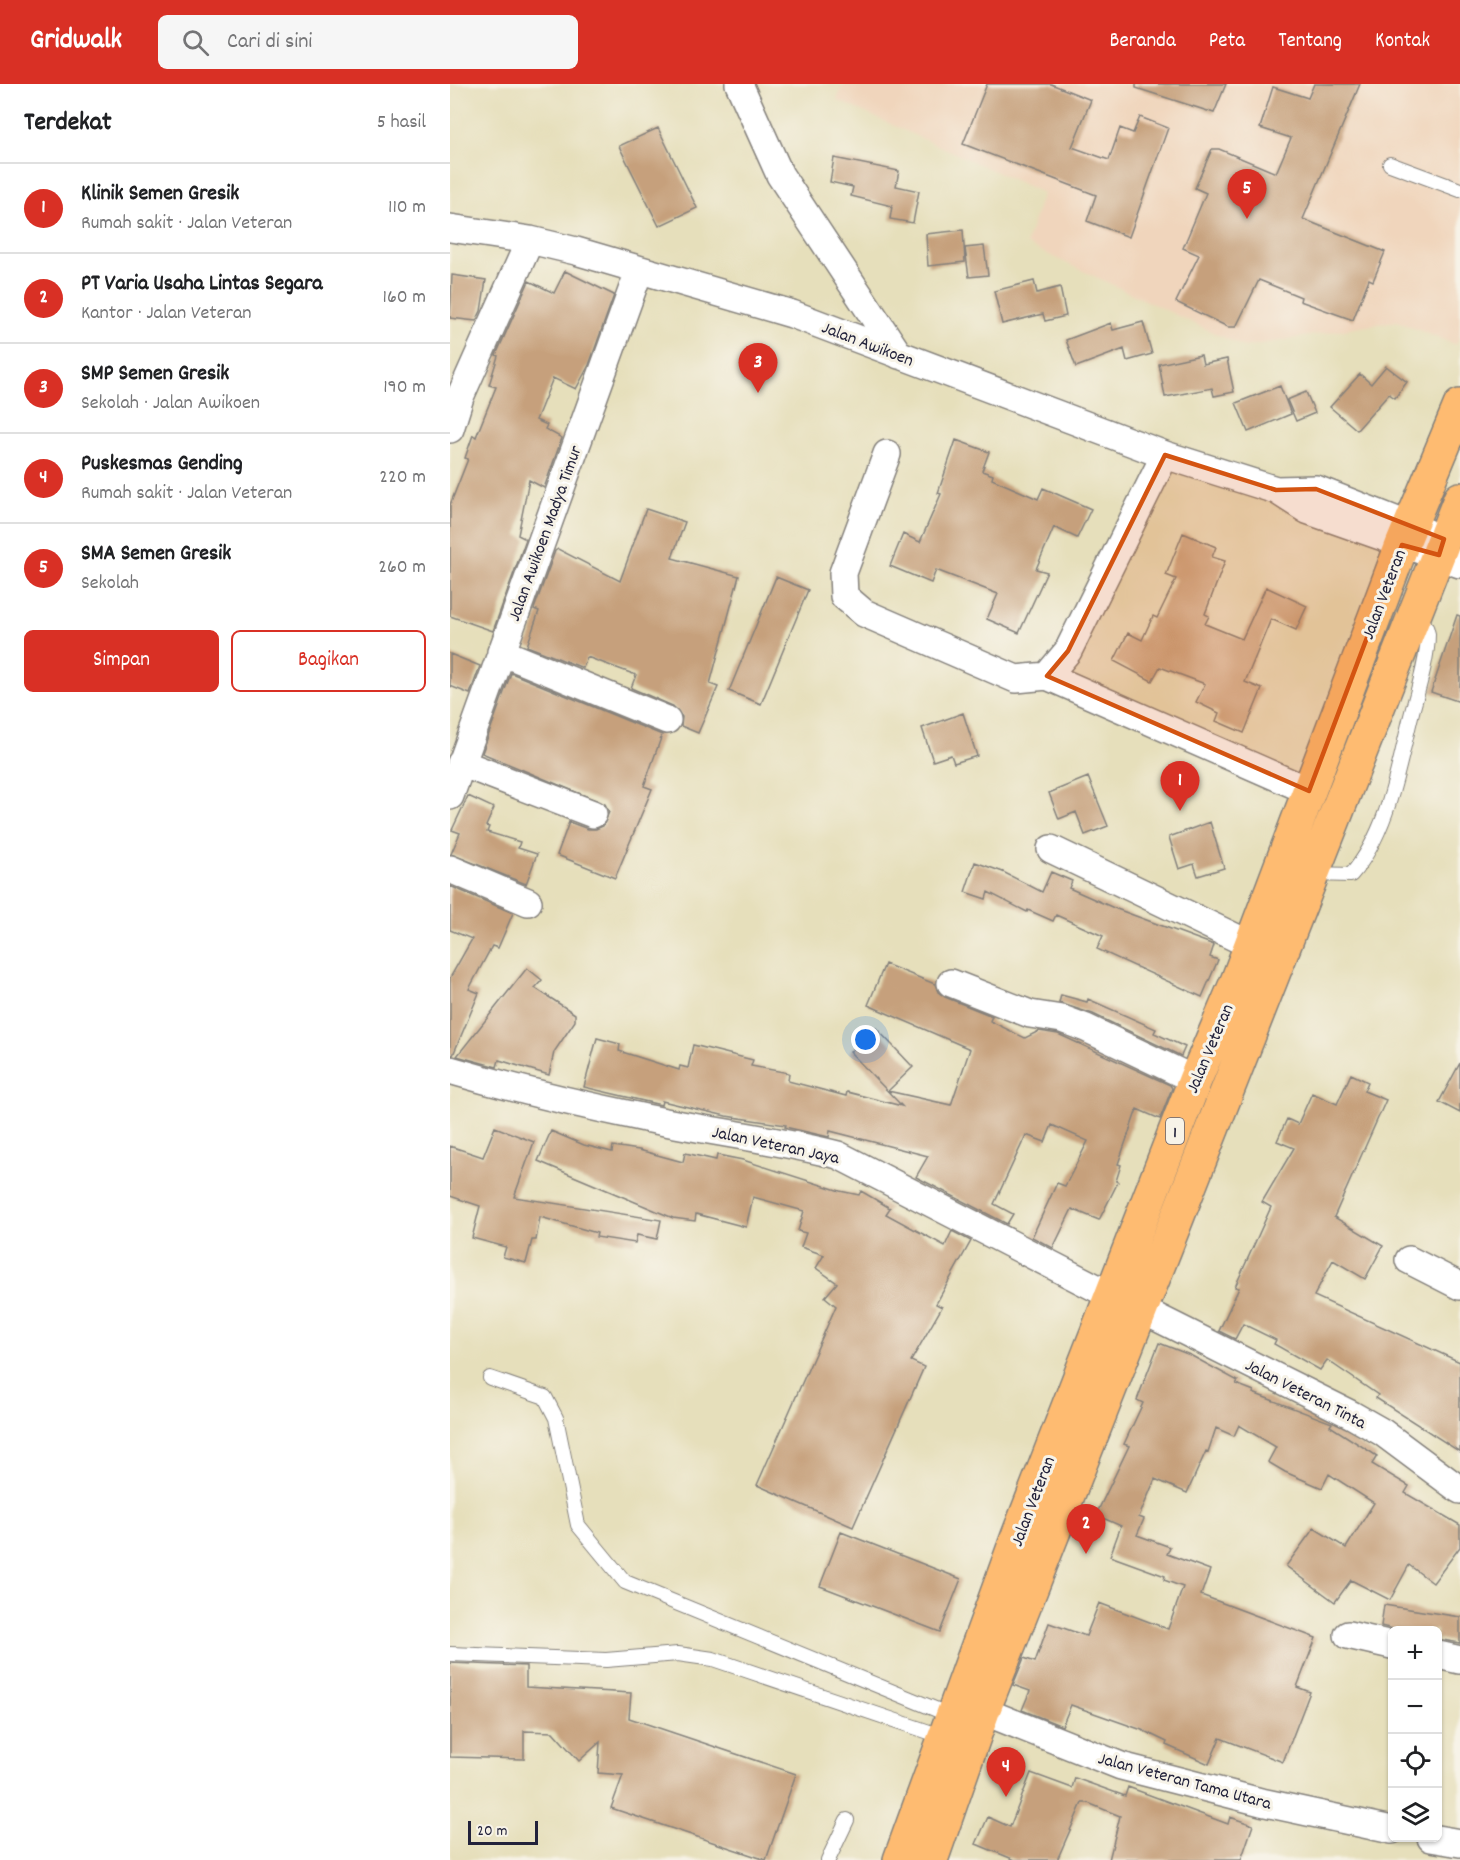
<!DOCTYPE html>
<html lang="id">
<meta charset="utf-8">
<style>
:root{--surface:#fff;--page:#f6f6f6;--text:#202124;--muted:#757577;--line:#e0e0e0;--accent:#d93025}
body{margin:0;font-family:Dekko,sans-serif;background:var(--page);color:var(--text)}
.controls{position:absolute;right:18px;bottom:18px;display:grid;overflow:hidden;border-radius:9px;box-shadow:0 2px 4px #0004}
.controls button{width:54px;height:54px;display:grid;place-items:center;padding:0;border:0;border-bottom:2px solid var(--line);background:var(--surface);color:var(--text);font:30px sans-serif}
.scale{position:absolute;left:18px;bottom:15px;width:70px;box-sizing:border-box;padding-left:6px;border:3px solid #22223b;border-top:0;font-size:16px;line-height:21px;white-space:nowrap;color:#22223b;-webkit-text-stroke:4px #f7f3e8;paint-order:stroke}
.you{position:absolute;left:416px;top:956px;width:21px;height:21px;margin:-15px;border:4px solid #fff;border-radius:50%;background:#1a73e8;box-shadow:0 0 0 9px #1a73e833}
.badge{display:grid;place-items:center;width:39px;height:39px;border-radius:50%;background:var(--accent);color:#fff;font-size:20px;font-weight:700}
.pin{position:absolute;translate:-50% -50px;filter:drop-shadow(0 2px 3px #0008)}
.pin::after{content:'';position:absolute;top:32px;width:21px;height:18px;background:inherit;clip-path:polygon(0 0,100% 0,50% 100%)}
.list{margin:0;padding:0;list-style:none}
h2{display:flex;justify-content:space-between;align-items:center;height:78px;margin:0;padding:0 24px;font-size:26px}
h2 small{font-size:20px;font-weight:400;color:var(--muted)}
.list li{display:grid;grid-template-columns:39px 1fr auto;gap:18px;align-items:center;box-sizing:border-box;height:90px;padding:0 24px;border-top:2px solid var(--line)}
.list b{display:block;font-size:22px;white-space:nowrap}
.list p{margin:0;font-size:20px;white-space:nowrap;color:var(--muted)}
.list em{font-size:20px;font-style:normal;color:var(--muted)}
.actions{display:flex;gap:12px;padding:18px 24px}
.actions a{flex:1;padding:14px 0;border:2px solid var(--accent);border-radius:9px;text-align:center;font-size:21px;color:var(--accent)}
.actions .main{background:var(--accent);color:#fff}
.icon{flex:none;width:33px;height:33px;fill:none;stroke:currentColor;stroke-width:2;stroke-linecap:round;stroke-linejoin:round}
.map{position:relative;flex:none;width:1010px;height:1776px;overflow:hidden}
header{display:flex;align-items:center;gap:36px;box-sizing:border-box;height:84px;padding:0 30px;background:var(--accent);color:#fff}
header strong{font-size:28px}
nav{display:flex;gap:33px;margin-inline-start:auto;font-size:21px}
.search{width:420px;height:54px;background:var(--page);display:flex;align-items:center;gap:15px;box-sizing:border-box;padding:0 21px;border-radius:9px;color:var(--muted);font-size:22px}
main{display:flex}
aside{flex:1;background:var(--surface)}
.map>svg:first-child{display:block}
.built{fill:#f0d5bc}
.building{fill:#c6a07c}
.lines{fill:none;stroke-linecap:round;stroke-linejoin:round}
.lane-casing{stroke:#84807b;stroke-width:16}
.street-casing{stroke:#84807b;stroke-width:30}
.highway-casing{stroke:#84807b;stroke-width:36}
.lane{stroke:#fff;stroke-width:14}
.street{stroke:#fff;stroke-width:27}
.highway{stroke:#febb71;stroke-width:33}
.marked{fill:#d45411;fill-opacity:0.2;stroke:#d45411;stroke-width:4.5;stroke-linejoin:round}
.labels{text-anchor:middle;stroke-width:6;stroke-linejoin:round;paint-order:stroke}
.shield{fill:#f7f3e8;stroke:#62616f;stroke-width:1.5}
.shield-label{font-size:16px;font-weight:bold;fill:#22223b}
.street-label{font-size:18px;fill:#22223b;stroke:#f7f3e8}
</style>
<header>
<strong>Gridwalk</strong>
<div class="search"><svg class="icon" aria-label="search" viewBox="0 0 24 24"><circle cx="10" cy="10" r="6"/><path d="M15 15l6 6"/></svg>Cari di sini</div>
<nav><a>Beranda</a><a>Peta</a><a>Tentang</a><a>Kontak</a></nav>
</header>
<main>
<aside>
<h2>Terdekat<small>5 hasil</small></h2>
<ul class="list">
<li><span class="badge">1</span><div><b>Klinik Semen Gresik</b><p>Rumah sakit · Jalan Veteran</p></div><em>110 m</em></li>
<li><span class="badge">2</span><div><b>PT Varia Usaha Lintas Segara</b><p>Kantor · Jalan Veteran</p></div><em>160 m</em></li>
<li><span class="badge">3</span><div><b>SMP Semen Gresik</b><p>Sekolah · Jalan Awikoen</p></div><em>190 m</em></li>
<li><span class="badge">4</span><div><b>Puskesmas Gending</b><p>Rumah sakit · Jalan Veteran</p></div><em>220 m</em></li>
<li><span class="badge">5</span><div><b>SMA Semen Gresik</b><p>Sekolah</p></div><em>260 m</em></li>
</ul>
<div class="actions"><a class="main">Simpan</a><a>Bagikan</a></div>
</aside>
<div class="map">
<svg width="1010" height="1776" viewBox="0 0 1010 1776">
<rect width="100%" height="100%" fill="#f7f3e8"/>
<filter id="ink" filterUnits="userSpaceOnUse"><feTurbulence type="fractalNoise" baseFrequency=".0167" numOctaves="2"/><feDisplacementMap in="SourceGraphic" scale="12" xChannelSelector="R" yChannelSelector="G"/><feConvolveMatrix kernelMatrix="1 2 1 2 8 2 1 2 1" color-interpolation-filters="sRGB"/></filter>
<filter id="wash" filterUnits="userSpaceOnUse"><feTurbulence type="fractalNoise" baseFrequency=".008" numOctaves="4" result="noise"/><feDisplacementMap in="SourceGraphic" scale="24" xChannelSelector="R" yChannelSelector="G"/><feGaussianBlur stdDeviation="1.35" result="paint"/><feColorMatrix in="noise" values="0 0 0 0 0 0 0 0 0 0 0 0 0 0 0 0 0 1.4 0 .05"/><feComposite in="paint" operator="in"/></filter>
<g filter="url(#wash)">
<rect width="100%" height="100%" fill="#e6dfbb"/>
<path class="built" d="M 393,0 L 1010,0 L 1010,252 L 1006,261 L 946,237 L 794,263 L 576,160 L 593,109 L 387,16 Z"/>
<g id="blocks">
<path class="building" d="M 537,0 L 601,0 L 641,16 L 622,63 L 659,76 L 670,44 L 683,49 L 690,33 L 718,44 L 679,153 L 637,137 L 646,111 L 513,60 Z
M 686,0 L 776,0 L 764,29 L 686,4 Z
M 864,0 L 910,0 L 853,135 L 935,168 L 923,197 L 919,195 L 903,236 L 850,217 L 851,213 L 809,196 L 786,243 L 778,243 L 726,218 L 749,171 L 733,164 L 756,109 L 745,104 L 762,65 L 769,65 L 826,89 L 841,54 L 810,44 L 823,3 L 858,14 Z
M 208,44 L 247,124 L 209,142 L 169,62 Z
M 384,74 L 449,87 L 446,102 L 469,107 L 463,139 L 440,135 L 442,122 L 401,112 L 403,103 L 380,98 Z
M 513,146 L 515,178 L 478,182 L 476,150 Z
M 534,162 L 538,191 L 519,193 L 515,164 Z
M 115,187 L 164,211 L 139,281 L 126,305 L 103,294 L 86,336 L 97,341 L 95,345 L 112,354 L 94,404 L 79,396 L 68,451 L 76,455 L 43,547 L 0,532 L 0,421 L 18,375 L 15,374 L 23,351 L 26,353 L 46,303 L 39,301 L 48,272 L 46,271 L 79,197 L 104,209 Z
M 2,191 L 36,196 L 31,227 L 26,237 L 0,234 Z
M 584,197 L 587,209 L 610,203 L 616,232 L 595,237 L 593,230 L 552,240 L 544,207 Z
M 693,238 L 702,270 L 677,277 L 674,265 L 626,283 L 616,256 L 661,239 L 663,246 Z
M 751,271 L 753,280 L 777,275 L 784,308 L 764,312 L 762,304 L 715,313 L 709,280 Z
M 936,282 L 957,298 L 945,314 L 939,310 L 907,346 L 880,323 L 910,290 L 921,300 Z
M 830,302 L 841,330 L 798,348 L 786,319 Z
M 856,308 L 865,329 L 846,337 L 837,316 Z
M 506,356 L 539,368 L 532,387 L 543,391 L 542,395 L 588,415 L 593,404 L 641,425 L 627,454 L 604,443 L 586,485 L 597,488 L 569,549 L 537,535 L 548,510 L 486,486 L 481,499 L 440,482 L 453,450 L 470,458 L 491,410 L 488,409 Z
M 196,425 L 235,438 L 222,474 L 289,492 L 260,600 L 268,603 L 248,649 L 231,642 L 232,633 L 223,622 L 181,604 L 186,591 L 137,573 L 133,584 L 77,562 L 89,527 L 84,525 L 105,467 L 108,465 L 170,497 Z
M 733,449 L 766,463 L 762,473 L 775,477 L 755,530 L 759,532 L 755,540 L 792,555 L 816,503 L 857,522 L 846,546 L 821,535 L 795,598 L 812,605 L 794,649 L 766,637 L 769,629 L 746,618 L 755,600 L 710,583 L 702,597 L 664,577 L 678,549 L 692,556 L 703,532 L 707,534 L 726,495 L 716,491 Z
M 326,493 L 358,506 L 311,620 L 279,607 Z
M 1007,531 L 1010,532 L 1010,618 L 981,608 Z
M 0,570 L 30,582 L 20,610 L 0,602 Z
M 61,589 L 212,651 L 194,702 L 202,705 L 165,794 L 107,771 L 119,738 L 138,745 L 146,745 L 153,742 L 159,728 L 155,720 L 32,669 Z
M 513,629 L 527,672 L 504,679 L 501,671 L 483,677 L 472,644 Z
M 638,693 L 658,742 L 635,751 L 626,728 L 609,735 L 599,709 Z
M 18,712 L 44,724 L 36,742 L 39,743 L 37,748 L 70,758 L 68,764 L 87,770 L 76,800 L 1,770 L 10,749 L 2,746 Z
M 760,738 L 774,784 L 748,792 L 744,780 L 729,785 L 719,753 Z
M 525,778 L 553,788 L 592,808 L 601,788 L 622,797 L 619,804 L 664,824 L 764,861 L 760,873 L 768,876 L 752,913 L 647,865 L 653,852 L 606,831 L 603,837 L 578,826 L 577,828 L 538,808 L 536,815 L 515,808 Z
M 0,802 L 63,829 L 48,864 L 42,862 L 19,905 L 29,909 L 3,971 L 0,971 L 0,894 L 22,855 L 0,846 Z
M 435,880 L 485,900 L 488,908 L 495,913 L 542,932 L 540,937 L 575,954 L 589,947 L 608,950 L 720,1001 L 722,1004 L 710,1035 L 687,1025 L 668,1080 L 671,1081 L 666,1097 L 668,1098 L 649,1136 L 622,1125 L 603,1164 L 582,1153 L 607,1099 L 615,1102 L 638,1057 L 602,1041 L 595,1058 L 576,1051 L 544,1120 L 563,1130 L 557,1140 L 466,1093 L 478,1072 L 380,1047 L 379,1053 L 335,1043 L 336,1041 L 276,1032 L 212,1017 L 211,1021 L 134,1003 L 147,954 L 170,960 L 169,967 L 229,986 L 230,982 L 238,984 L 243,961 L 303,976 L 301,982 L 339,989 L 338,997 L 396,1012 L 397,1008 L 452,1022 L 400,968 L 426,944 L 463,983 L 438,1007 L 501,1021 L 520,965 L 418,921 Z
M 77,884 L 92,896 L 85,904 L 125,930 L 125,937 L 104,968 L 99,991 L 49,976 L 47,983 L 7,972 Z
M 611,911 L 637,918 L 638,915 L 706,945 L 704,949 L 735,963 L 731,972 L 643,930 L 609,919 Z
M 1010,979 L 1010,1029 L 989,1018 Z
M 901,990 L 918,998 L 914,1007 L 936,1016 L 884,1133 L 933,1162 L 915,1195 L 883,1176 L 864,1212 L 1010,1278 L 1010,1368 L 926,1314 L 928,1311 L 877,1276 L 870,1286 L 824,1260 L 826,1256 L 793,1240 L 785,1255 L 769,1247 L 789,1204 L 785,1203 L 821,1123 L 812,1118 L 844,1064 L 827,1057 L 837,1035 L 848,1040 L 862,1009 L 887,1020 Z
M 45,1043 L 84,1058 L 64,1113 L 211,1136 L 207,1155 L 187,1151 L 185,1159 L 146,1153 L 147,1149 L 90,1133 L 86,1156 L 82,1156 L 76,1179 L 53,1173 L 56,1163 L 22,1154 L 30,1122 L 0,1112 L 0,1062 L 33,1073 Z
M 101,1047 L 134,1061 L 162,1068 L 163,1062 L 189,1066 L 233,1078 L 235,1069 L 266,1076 L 267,1071 L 293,1076 L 390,1107 L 409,1111 L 411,1107 L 440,1124 L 436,1130 L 495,1162 L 502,1147 L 521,1157 L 486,1220 L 492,1223 L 461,1277 L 474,1283 L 403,1443 L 307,1401 L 386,1222 L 375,1213 L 387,1199 L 366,1184 L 374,1171 L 351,1163 L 356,1149 L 348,1147 L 354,1127 L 303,1113 L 296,1143 L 246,1130 L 245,1137 L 223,1134 L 88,1077 Z
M 709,1259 L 740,1271 L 788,1297 L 786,1300 L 804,1307 L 803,1309 L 882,1339 L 880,1342 L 927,1372 L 922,1380 L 959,1402 L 955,1409 L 1010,1441 L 1010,1463 L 983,1499 L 959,1481 L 940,1516 L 901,1496 L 885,1518 L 836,1482 L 864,1444 L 896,1464 L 924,1419 L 879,1390 L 872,1404 L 835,1388 L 818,1378 L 826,1363 L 789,1341 L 784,1352 L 766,1344 L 758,1368 L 756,1367 L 737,1409 L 705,1395 L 689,1433 L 694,1435 L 687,1451 L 720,1463 L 717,1470 L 760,1486 L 751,1511 L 866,1554 L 847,1603 L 860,1608 L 833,1678 L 770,1654 L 759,1680 L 716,1661 L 717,1658 L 692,1646 L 621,1621 L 612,1642 L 572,1626 L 580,1607 L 563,1601 L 574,1574 L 585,1578 L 599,1539 L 636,1552 L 649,1519 L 718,1545 L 733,1503 L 714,1496 L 715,1492 L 660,1472 L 671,1442 L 646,1431 L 679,1362 L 674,1360 L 693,1319 L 687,1316 Z
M 391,1448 L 511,1495 L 490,1548 L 370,1502 Z
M 934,1521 L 1010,1533 L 1010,1559 L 987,1555 L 987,1546 L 947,1546 L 931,1542 Z
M 0,1579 L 76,1582 L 76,1603 L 181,1609 L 179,1634 L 346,1690 L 316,1776 L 161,1724 L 173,1691 L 148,1689 L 150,1658 L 129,1677 L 103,1648 L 74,1647 L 74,1675 L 0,1673 Z
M 581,1689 L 622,1704 L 625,1694 L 675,1712 L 678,1703 L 778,1740 L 780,1733 L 803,1741 L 791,1776 L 659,1776 L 670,1732 L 638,1719 L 632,1719 L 607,1776 L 565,1776 L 526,1760 L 538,1733 L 560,1743 Z"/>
</g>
</g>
<g filter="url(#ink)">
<use href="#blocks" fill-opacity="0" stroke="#84807b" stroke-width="1.5"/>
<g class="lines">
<defs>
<path id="lane" d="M 940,80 L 1010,106
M 863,790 L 901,791 C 939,747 948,683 962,628 C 968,606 978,573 978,550 C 977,543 972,535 967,531
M 40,1294 L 95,1313 L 106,1334 L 128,1441 L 175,1498 L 502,1632
M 0,1570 L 156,1576 L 228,1570 L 263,1575 L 494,1653
M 378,1776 L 397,1736"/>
<path id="street" d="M 289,0 L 330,91 L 449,271
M 0,144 L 80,156 L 126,167 L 342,230 L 715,371 L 826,406 L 857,426 L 1010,480
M 0,345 L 10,313 L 80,156
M 437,370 L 393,489 L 394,512 L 414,529 L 566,595 L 597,592 L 618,567 L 715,371
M 826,406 L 866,405 L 978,449
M 51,568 L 217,636
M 597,592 L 859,707
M 11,679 L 143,730
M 0,712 L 189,187
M 601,765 L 801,861
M 0,785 L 78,818
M 501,899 L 580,930 L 612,935 L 636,944 L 745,996
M 0,986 C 61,1004 123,1019 186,1032 C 253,1047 321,1054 388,1071 L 662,1212
M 959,1176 L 1010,1202
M 692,1226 L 902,1331 L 932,1348 L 1010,1406
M 898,1551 L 942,1561
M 988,1571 L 1010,1576
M 533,1627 L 671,1682 L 811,1718 L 942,1746
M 981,1754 L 1010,1759"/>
<path id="highway" d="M 450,1776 L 568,1452 L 745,996 L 788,895 L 952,461 L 1010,322
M 481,1776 L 533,1627 L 1010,415"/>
</defs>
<use href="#lane" class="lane-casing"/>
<use href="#street" class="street-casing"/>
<use href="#highway" class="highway-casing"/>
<use href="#lane" class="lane"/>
<use href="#street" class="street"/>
<use href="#highway" class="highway"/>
</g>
</g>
<path class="marked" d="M 715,371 L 826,406 L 866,405 L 994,455 L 989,471 L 952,461 L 859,707 L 597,592 L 618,567 Z"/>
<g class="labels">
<rect class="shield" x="716" y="1034" width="18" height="26" rx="4.5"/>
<g class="shield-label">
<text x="725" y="1053">1</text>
</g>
<g class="street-label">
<text transform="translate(418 259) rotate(21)" y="6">Jalan Awikoen</text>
<text transform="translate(94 449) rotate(-70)" y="6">Jalan Awikoen Madya Timur</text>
<text transform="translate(933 510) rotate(-69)" y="6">Jalan Veteran</text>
<text transform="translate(759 964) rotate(-67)" y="6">Jalan Veteran</text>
<text transform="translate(326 1060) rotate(12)" y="6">Jalan Veteran Jaya</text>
<text transform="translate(856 1309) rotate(27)" y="6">Jalan Veteran Tinta</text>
<text transform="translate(582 1417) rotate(-69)" y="6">Jalan Veteran</text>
<text transform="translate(735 1696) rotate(15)" y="6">Jalan Veteran Tama Utara</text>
</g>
</g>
</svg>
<div class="controls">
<button>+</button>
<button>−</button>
<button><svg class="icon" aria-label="locate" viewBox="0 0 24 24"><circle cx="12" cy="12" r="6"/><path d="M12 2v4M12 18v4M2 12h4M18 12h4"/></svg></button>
<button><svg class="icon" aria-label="layers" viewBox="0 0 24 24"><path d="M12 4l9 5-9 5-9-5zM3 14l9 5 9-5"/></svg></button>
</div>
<div class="scale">20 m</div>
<div class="you"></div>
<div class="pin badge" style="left:730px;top:727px">1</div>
<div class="pin badge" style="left:636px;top:1470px">2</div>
<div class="pin badge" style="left:308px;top:309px">3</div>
<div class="pin badge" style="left:556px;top:1713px">4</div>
<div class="pin badge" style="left:797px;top:135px">5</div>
</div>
</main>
